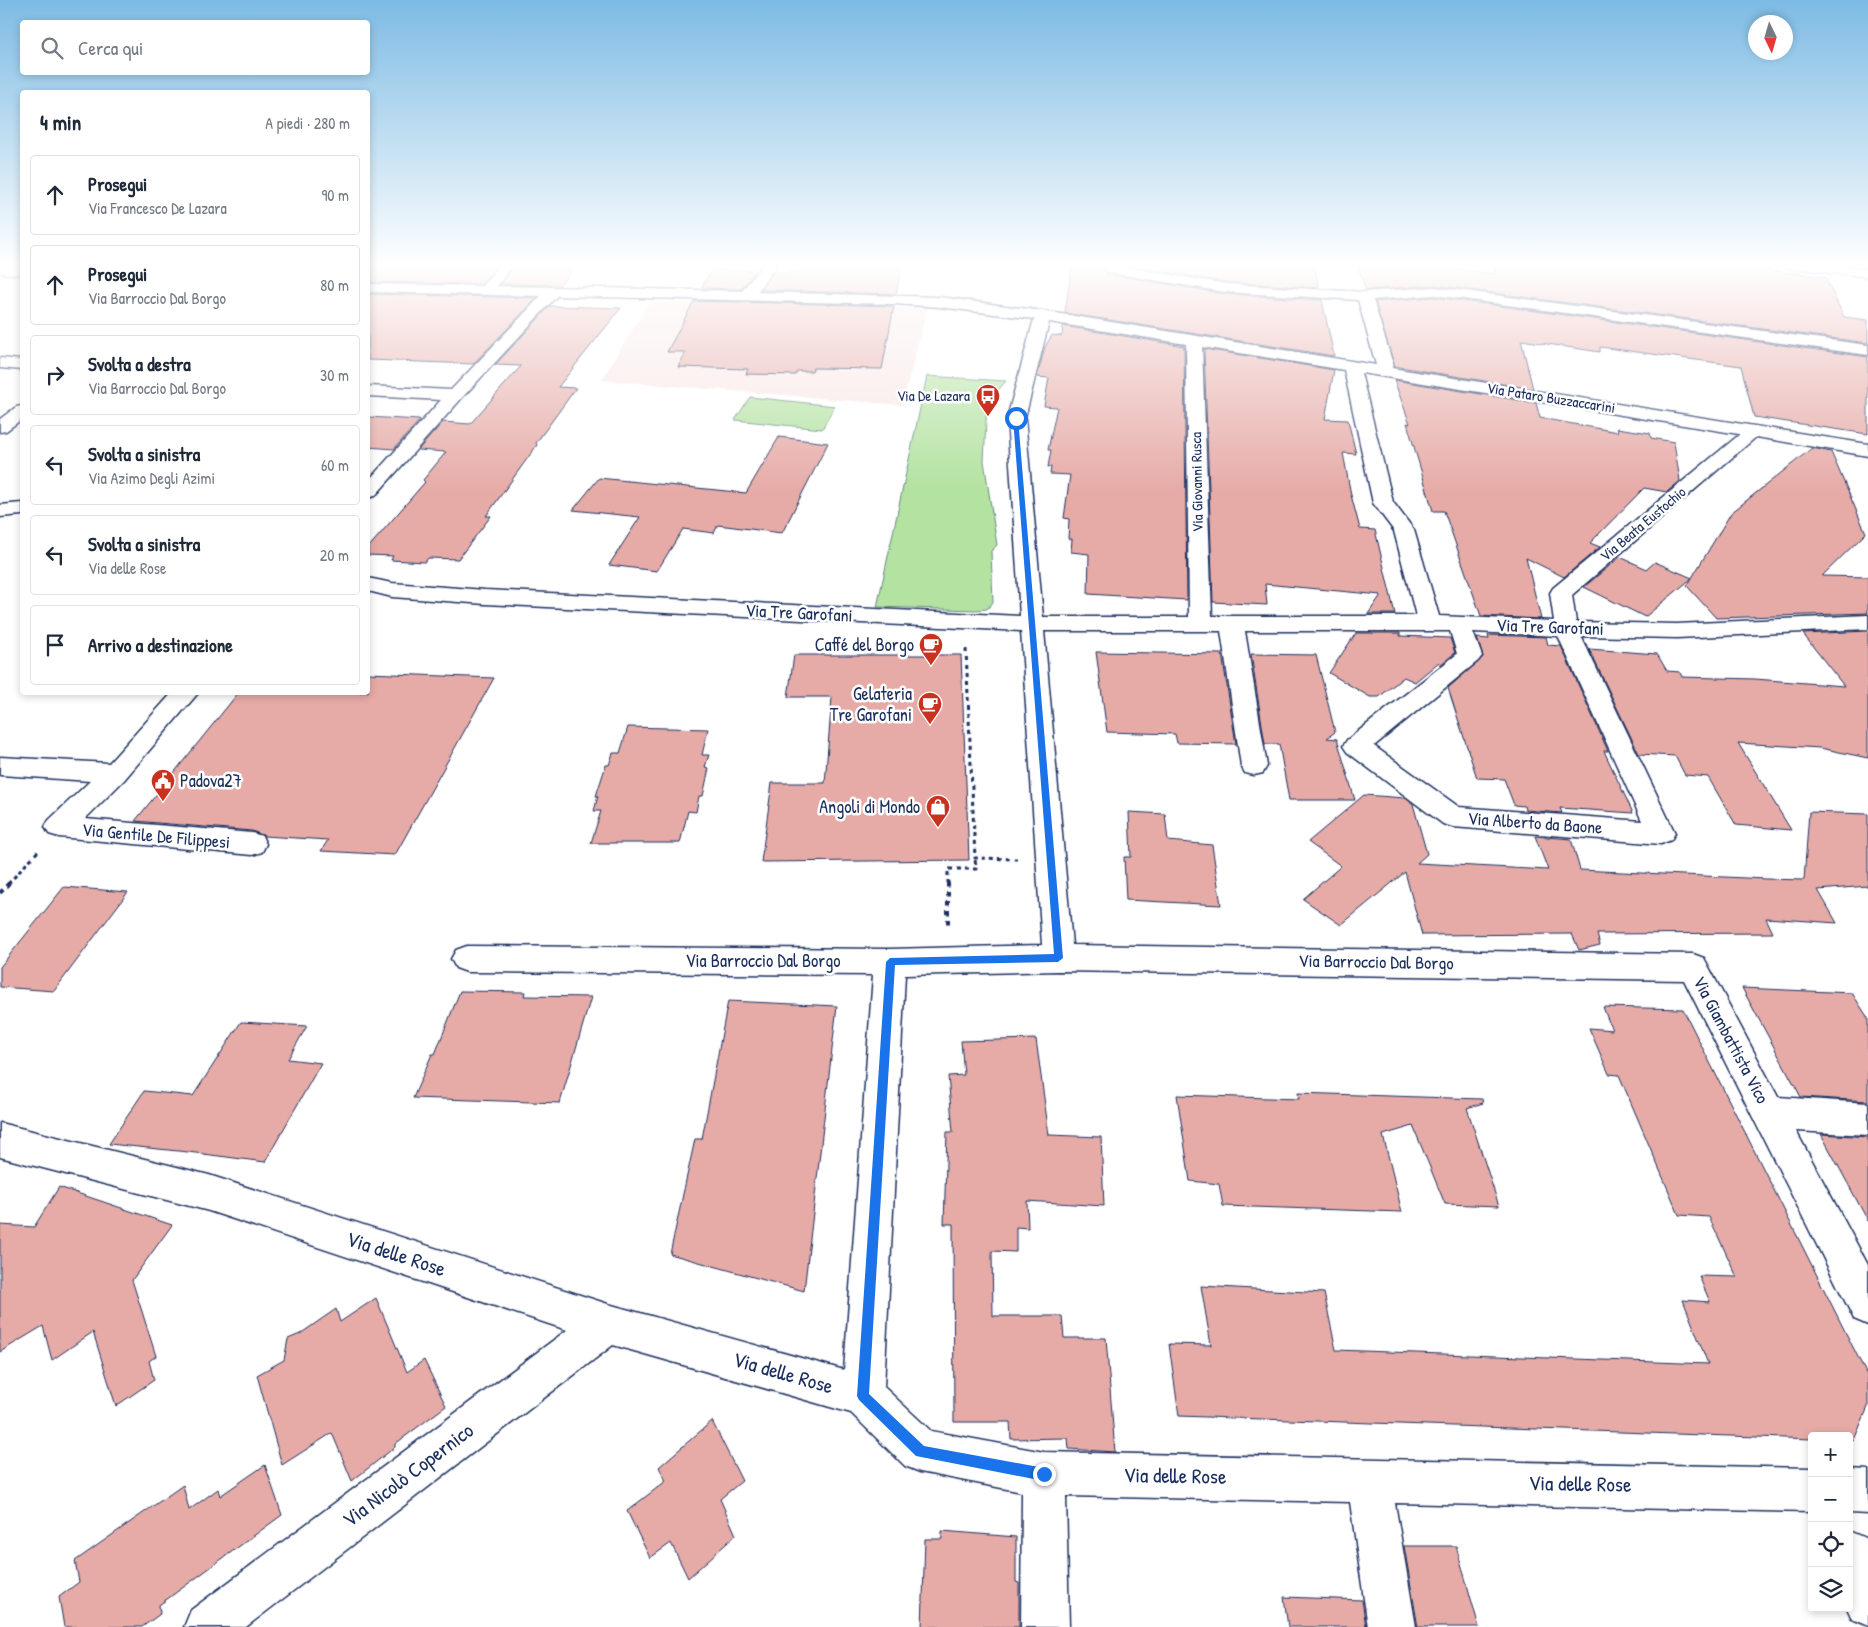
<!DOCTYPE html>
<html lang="it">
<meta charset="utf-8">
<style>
:root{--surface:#fff;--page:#f2f2f3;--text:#1f2937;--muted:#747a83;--line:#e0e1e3}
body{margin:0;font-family:"Patrick Hand",sans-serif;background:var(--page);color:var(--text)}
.controls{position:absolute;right:15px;bottom:15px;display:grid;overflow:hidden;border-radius:5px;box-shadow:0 2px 8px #0003}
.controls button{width:45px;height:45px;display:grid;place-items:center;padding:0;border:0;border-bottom:1px solid var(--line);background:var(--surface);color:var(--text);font:25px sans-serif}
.compass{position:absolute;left:1748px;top:15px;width:45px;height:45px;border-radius:50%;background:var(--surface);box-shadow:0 2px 8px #0003;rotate:175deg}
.stop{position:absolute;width:15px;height:15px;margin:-11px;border:4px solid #1a73e8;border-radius:50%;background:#fff}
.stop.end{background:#1a73e8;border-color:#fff;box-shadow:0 1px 5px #0008}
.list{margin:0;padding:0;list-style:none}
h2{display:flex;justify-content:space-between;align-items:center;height:65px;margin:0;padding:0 20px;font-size:21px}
h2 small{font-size:16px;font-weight:400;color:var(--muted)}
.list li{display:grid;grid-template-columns:32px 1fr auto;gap:15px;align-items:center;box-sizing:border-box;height:80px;margin:0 10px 10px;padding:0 10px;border:1px solid var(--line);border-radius:5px}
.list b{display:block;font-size:19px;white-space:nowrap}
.list p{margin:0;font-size:16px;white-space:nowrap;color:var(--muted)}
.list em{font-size:16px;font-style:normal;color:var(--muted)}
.icon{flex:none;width:28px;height:28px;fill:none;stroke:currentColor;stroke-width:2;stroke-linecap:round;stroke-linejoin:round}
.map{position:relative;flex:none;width:1868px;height:1627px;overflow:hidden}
.search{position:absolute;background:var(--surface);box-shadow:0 2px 8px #0003;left:20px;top:20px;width:350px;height:55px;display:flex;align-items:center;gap:12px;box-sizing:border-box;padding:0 18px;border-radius:5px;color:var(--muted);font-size:19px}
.panel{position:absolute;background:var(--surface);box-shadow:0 2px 8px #0003;left:20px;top:90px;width:350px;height:605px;border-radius:5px}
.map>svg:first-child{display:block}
.built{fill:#f8e6e5}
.green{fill:#b3e2a1;stroke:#678880}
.building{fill:#e6aba7;stroke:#1b2f5e}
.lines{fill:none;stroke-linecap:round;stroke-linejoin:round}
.street-casing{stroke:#1b2f5e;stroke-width:3}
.path-far1{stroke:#1b2f5e;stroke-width:3;stroke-dasharray:4 4;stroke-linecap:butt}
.path{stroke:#1b2f5e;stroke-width:4;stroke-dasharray:4.5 4.5;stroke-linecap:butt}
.street{fill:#fff;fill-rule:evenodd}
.route{fill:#1a73e8}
.labels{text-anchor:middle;stroke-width:5;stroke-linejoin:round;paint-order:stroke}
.far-poi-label{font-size:15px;fill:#1b2f5e;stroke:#fff;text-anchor:end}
.far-street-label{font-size:15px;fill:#1b2f5e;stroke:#fff}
.street-label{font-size:18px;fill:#1b2f5e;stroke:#fff}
.poi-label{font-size:18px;fill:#1b2f5e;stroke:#fff;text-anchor:end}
.near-street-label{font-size:21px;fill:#1b2f5e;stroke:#fff}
</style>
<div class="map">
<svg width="1868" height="1627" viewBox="0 0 1868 1627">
<rect width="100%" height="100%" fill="#fff"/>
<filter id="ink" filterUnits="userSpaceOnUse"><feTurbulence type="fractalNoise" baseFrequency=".02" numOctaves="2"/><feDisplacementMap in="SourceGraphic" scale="10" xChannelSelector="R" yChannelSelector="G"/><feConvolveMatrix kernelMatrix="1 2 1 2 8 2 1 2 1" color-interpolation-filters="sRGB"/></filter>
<g filter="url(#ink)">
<path class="built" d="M 649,302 L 804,304 L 927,308 L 902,405 L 602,380 Z"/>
<path class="green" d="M 927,376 L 1006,381 L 987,403 L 984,461 L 997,545 L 991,551 L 993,602 L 987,609 L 975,610 L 877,607 Z
M 750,397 L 835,406 L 822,429 L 735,420 Z"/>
<path class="building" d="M 368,264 L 498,264 L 481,284 L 368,282 Z
M 516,264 L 577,264 L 560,285 L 501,284 Z
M 804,264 L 902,264 L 896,294 L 761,290 L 774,272 L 798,273 Z
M 1072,264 L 1100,264 L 1107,274 L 1225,294 L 1322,300 L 1334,356 L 1065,313 Z
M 1118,264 L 1314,264 L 1319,288 L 1225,282 Z
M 1357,264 L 1420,264 L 1495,274 L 1495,264 L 1718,264 L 1825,277 L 1844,317 L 1868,320 L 1868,343 L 1434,285 L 1366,290 Z
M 712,269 L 755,271 L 741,289 L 701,288 Z
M 368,294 L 537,298 L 473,364 L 368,360 Z
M 1434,297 L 1868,357 L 1868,434 L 1754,417 L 1741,366 L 1600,347 L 1600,352 L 1521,340 L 1533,389 L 1394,366 L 1375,302 Z
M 694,301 L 893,306 L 894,306 L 882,369 L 813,368 L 812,371 L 797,371 L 795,375 L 746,374 L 748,369 L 678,367 L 686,352 L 667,352 Z
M 550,306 L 621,308 L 558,387 L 576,388 L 536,443 L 537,445 L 486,516 L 491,516 L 458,559 L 428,558 L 425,562 L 391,560 L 393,556 L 368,555 L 368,548 L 425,482 L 423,480 L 446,452 L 418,450 L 443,422 L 470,424 L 521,366 L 495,365 Z
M 1063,326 L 1184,346 L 1187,600 L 1088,594 L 1089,554 L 1071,552 L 1072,539 L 1068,539 L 1069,519 L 1064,518 L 1070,475 L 1050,474 L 1051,467 L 1048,467 L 1051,450 L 1048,450 L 1057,407 L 1044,406 L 1049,378 L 1037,377 L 1045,347 L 1052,335 L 1062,336 Z
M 1204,349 L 1334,370 L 1325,419 L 1348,420 L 1356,454 L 1343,453 L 1351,495 L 1360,529 L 1375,530 L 1395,614 L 1368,614 L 1381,595 L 1265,584 L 1267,605 L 1213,602 Z
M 1394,380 L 1536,403 L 1540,418 L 1618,432 L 1617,428 L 1650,433 L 1651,438 L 1674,442 L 1680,481 L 1667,492 L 1644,488 L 1590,543 L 1600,547 L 1564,577 L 1526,558 L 1541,619 L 1481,616 L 1444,511 L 1433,511 L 1407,423 L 1410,424 Z
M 368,417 L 420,420 L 394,449 L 368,447 Z
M 779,437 L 828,443 L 782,533 L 718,525 L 714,533 L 683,529 L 657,571 L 609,565 L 640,517 L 573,510 L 599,478 L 746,493 Z
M 1812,448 L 1831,452 L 1866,533 L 1822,576 L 1868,577 L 1868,613 L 1716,618 L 1687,586 L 1731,513 Z
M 1620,557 L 1647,569 L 1655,562 L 1692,578 L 1645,617 L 1584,587 Z
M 1868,631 L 1868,758 L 1820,748 L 1738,743 L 1791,830 L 1736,825 L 1708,777 L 1685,775 L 1675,756 L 1639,754 L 1589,649 L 1657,654 L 1667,671 L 1680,672 L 1682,677 L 1755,679 L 1844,686 L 1803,634 Z
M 1356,633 L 1400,633 L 1400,636 L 1450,638 L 1455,653 L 1440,665 L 1439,662 L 1415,682 L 1404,677 L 1379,697 L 1370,697 L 1329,673 Z
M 1488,635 L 1546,637 L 1548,645 L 1561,646 L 1608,751 L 1604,751 L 1633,813 L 1560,808 L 1562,813 L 1525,810 L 1524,806 L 1514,805 L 1504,779 L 1477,778 L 1448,688 L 1483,657 L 1477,638 L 1489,639 Z
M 1096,652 L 1222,654 L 1236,744 L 1177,743 L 1175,734 L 1107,732 Z
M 1251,654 L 1316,655 L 1335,732 L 1327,738 L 1337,739 L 1355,800 L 1289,800 L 1279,744 L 1265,744 Z
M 794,655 L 961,655 L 969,860 L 761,862 L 772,783 L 825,783 L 832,697 L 788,697 Z
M 368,673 L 494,678 L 395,855 L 321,851 L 328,840 L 264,836 L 252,831 L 135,821 L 239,692 L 368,692 Z
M 628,727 L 708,729 L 702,755 L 709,755 L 705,767 L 709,768 L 703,796 L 699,796 L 696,812 L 688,811 L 680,843 L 591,843 L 601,811 L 594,811 L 598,796 L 596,796 L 606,765 L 609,765 L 613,753 L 620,753 Z
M 1364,795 L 1405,798 L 1413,804 L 1427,854 L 1417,863 L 1548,870 L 1535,836 L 1571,839 L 1580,870 L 1766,879 L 1804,880 L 1809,812 L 1868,814 L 1868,886 L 1818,890 L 1837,923 L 1766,918 L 1773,933 L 1597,934 L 1600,945 L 1579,950 L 1572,934 L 1422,935 L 1405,872 L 1341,925 L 1303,899 L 1341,866 L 1308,842 Z
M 1129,812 L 1165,814 L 1168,841 L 1212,845 L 1221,905 L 1126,900 L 1124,857 L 1131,857 Z
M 64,887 L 128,892 L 54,991 L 0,987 L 0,967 Z
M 1742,988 L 1852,993 L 1868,1018 L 1868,1101 L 1801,1097 Z
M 460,991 L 525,992 L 524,996 L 591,997 L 560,1103 L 413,1098 L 432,1054 L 435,1054 Z
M 728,1001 L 837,1006 L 804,1291 L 670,1254 L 695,1139 L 702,1139 Z
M 1603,1007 L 1683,1009 L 1868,1377 L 1868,1407 L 1854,1440 L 1849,1440 L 1849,1436 L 1812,1436 L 1812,1439 L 1179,1416 L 1169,1344 L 1211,1345 L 1201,1286 L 1324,1293 L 1336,1350 L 1708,1364 L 1683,1300 L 1710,1302 L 1699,1276 L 1737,1277 L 1709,1217 L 1679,1215 L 1619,1075 L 1609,1074 L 1589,1028 L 1612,1030 Z
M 241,1022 L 307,1026 L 288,1059 L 321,1063 L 265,1162 L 188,1152 L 109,1144 L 144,1091 L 193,1096 Z
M 1036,1039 L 1049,1135 L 1101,1137 L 1104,1206 L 1027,1201 L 1028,1228 L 1016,1227 L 1016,1252 L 992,1251 L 993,1316 L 1062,1316 L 1064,1338 L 1106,1338 L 1115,1452 L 1069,1449 L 1068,1438 L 1011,1439 L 1010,1422 L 954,1422 L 953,1224 L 944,1224 L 947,1132 L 953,1132 L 948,1076 L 964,1075 L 961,1041 Z
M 1298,1093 L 1482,1099 L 1483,1103 L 1467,1108 L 1499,1206 L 1445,1204 L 1413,1126 L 1383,1135 L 1402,1212 L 1223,1206 L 1219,1184 L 1190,1181 L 1177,1095 L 1299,1099 Z
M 1821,1134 L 1868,1137 L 1868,1221 Z
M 59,1187 L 172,1225 L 132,1280 L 156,1356 L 149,1361 L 154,1380 L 116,1406 L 93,1332 L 52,1360 L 43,1326 L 0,1352 L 0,1225 L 34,1227 Z
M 376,1298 L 407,1372 L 424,1360 L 446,1406 L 395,1444 L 395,1447 L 352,1481 L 332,1433 L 282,1465 L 257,1375 L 284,1360 L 288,1339 L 300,1334 L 336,1309 L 340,1322 Z
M 712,1421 L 742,1481 L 720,1499 L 736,1535 L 688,1578 L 671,1543 L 650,1558 L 627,1511 L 666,1481 L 659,1467 Z
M 265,1465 L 282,1515 L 159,1605 L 160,1614 L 142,1627 L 64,1627 L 59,1597 L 79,1582 L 75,1561 L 183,1485 L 189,1510 L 218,1489 L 220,1496 Z
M 942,1531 L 1016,1537 L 1016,1582 L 1019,1583 L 1019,1627 L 922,1627 L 925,1539 L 942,1539 Z
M 1404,1546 L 1456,1546 L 1479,1627 L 1418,1627 Z
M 1284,1597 L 1362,1600 L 1366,1627 L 1288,1627 Z"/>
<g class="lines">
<defs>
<path id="street" d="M 500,264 L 514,264 L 497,286 L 742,291 L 763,264 L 777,264 L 757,292 L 940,297 L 1043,311 L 1376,365 L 1358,300 L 1225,292 L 1112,273 L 1107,272 L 1102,264 L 1116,264 L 1117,266 L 1225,284 L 1364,292 L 1434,287 L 1868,345 L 1868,355 L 1434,295 L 1373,300 L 1393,364 L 1392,368 L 1868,444 L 1868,456 L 1756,437 L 1572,595 L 1576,622 L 1677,624 L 1868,615 L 1868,629 L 1677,638 L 1581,636 L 1675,833 L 1671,840 L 1661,844 L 1453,827 L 1443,824 L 1347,752 L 1343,746 L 1347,740 L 1457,654 L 1450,631 L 1245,631 L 1267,766 L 1263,773 L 1254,775 L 1245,773 L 1241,766 L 1221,631 L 1044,631 L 1072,945 L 1693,954 L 1704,958 L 1778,1097 L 1868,1103 L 1868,1135 L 1796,1131 L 1868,1265 L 1868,1325 L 1854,1319 L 1684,980 L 1058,971 L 905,975 L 884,1387 L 931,1431 L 1044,1452 L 1812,1468 L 1812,1512 L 1395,1503 L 1416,1627 L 1368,1627 L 1350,1502 L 1066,1496 L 1069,1627 L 1021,1627 L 1022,1492 L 920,1472 L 905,1466 L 851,1413 L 613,1345 L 246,1627 L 184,1627 L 191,1610 L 567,1330 L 209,1211 L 0,1157 L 0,1123 L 209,1175 L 608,1304 L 844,1370 L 873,975 L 467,972 L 456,968 L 451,959 L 456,950 L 467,946 L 890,949 L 1042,945 L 1021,631 L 485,604 L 392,597 L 368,591 L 368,578 L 392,583 L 485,590 L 1020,616 L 1007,418 L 1034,319 L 940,307 L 893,304 L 557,296 L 461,399 L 375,496 L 368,498 L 368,481 L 441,400 L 368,396 L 368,386 L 451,390 L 541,296 L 368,292 L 368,284 L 482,286 ZM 1049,322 L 1186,344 L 1189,617 L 1043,617 L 1025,418 ZM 1202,347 L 1344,370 L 1373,503 L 1394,531 L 1416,616 L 1212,616 ZM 1361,373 L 1739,434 L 1739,435 L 1553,588 L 1550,593 L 1554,621 L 1439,616 L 1414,530 L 1393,502 ZM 1473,632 L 1558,636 L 1642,821 L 1459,807 L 1374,746 L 1478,661 L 1482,656 Z
M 1784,264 L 1824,264 L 1868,269 L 1868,277 L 1791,268 L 1786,267 Z
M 0,265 L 22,267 L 22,275 L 0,273 Z
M 0,358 L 22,360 L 22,370 L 0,368 Z
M 22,406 L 22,419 L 6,431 L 0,432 L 0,419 L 16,407 Z
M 22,503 L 22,515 L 0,517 L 0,505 Z
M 173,692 L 199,692 L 124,780 L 85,819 L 252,833 L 262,836 L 266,844 L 262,852 L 252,855 L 59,837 L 49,834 L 45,827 L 49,820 L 90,781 L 0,775 L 0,757 L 109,763 Z
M 1849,1469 L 1868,1470 L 1868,1514 L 1849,1513 Z
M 1849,1531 L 1865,1538 L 1868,1545 L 1868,1626 L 1852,1619 L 1847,1608 L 1849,1608 Z"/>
</defs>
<use href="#street" class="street-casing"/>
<path class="path-far1" d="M 966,649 L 975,858 L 1017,859
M 8,884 L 39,850
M 948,884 L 948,869 L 976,869 L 975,858"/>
<path class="path" d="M 948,883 L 948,925
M 0,893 L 9,883"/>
<use href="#street" class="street"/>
</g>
</g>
<linearGradient id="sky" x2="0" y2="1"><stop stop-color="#7dbbe4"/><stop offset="0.54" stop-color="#fff"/><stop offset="1" stop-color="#fff" stop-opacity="0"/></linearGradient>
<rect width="1868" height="491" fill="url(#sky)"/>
<path class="route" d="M 1016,417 L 1018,418 L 1063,958 L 1058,962 L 895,965 L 869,1394 L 924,1446 L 1044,1468 L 1048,1470 L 1050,1474 L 1048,1479 L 1044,1481 L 916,1456 L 859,1400 L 857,1396 L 886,962 L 890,958 L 1054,954 L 1013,418 Z"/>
<defs>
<symbol id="bus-pin" viewBox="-11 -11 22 30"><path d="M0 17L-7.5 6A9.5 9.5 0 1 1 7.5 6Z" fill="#c8321e" stroke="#fff"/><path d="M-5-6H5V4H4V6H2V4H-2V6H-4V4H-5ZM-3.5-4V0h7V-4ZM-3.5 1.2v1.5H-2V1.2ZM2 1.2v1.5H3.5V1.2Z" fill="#fff"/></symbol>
<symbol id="cafe-pin" viewBox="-11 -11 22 30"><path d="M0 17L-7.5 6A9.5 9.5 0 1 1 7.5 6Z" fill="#c8321e" stroke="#fff"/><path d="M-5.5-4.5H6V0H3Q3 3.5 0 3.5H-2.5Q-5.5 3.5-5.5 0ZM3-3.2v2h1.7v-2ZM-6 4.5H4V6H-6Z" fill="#fff"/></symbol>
<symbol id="civic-pin" viewBox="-11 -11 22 30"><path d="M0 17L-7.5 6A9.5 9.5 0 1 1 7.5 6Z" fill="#c8321e" stroke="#fff"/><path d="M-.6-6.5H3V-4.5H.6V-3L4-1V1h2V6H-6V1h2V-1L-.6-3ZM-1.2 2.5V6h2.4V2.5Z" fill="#fff"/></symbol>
<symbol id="shop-pin" viewBox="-11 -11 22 30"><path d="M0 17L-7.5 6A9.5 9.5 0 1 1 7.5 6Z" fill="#c8321e" stroke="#fff"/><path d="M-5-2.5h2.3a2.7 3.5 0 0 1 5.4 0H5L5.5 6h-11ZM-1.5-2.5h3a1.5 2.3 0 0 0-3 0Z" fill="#fff"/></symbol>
</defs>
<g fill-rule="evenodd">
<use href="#bus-pin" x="974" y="382" width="28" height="38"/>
<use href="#cafe-pin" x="917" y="631" width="28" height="38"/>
<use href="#cafe-pin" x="916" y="690" width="28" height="38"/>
<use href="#civic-pin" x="149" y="767" width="28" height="38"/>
<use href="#shop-pin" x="924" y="793" width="28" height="38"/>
</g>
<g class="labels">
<g class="far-poi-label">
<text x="970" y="401">Via De Lazara</text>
</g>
<g class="far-street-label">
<text transform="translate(1551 398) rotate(9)" y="5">Via Pataro Buzzaccarini</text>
<text transform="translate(1197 482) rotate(-91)" y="5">Via Giovanni Rusca</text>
<text transform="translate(1643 524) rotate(-40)" y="5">Via Beata Eustochio</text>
</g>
<g class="street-label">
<text transform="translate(799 613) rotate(3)" y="6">Via Tre Garofani</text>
<text transform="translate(1550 627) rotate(2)" y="6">Via Tre Garofani</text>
<text transform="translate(1535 823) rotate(4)" y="6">Via Alberto da Baone</text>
<text transform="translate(156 836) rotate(5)" y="6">Via Gentile De Filippesi</text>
<text x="763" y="967">Via Barroccio Dal Borgo</text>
<text transform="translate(1376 962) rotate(1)" y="6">Via Barroccio Dal Borgo</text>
<text transform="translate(1731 1040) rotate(62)" y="6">Via Giambattista Vico</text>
</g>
<g class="poi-label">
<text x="914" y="651">Caffé del Borgo</text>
<text x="912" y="700">Gelateria<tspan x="912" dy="21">Tre Garofani</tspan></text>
<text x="180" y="787" text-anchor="start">Padova27</text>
<text x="920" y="813">Angoli di Mondo</text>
</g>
<g class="near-street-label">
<text transform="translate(396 1254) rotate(18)" y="7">Via delle Rose</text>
<text transform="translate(783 1373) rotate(16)" y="7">Via delle Rose</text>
<text transform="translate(408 1475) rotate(-37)" y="7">Via Nicolò Copernico</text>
<text transform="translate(1175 1476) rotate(1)" y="7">Via delle Rose</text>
<text transform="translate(1580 1484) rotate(1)" y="7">Via delle Rose</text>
</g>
</g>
</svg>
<div class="controls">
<button>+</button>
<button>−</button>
<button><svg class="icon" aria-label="locate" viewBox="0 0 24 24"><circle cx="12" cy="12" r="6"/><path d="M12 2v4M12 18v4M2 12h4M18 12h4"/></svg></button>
<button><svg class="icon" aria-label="layers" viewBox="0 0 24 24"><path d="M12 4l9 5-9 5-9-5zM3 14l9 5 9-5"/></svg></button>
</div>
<svg class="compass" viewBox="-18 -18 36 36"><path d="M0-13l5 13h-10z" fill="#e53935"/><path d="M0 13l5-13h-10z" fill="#747a83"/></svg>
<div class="stop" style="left:1016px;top:418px"></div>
<div class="stop end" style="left:1044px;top:1474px"></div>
<div class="search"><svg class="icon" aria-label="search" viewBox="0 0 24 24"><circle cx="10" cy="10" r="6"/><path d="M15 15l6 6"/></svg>Cerca qui</div>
<section class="panel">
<h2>4 min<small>A piedi · 280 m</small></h2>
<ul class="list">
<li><svg class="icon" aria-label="ahead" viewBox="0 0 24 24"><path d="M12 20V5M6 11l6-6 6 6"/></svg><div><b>Prosegui</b><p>Via Francesco De Lazara</p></div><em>90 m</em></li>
<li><svg class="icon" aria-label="ahead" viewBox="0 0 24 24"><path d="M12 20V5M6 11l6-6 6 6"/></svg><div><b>Prosegui</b><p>Via Barroccio Dal Borgo</p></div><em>80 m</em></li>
<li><svg class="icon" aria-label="right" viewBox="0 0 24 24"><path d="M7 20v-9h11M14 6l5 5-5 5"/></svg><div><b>Svolta a destra</b><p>Via Barroccio Dal Borgo</p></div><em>30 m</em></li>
<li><svg class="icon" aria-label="left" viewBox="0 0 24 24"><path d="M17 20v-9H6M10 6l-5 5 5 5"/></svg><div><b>Svolta a sinistra</b><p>Via Azimo Degli Azimi</p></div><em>60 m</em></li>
<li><svg class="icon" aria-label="left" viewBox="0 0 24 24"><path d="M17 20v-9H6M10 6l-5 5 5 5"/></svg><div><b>Svolta a sinistra</b><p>Via delle Rose</p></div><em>20 m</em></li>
<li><svg class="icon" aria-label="arrive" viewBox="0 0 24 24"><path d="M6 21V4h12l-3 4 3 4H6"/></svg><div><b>Arrivo a destinazione</b></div></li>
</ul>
</section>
</div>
